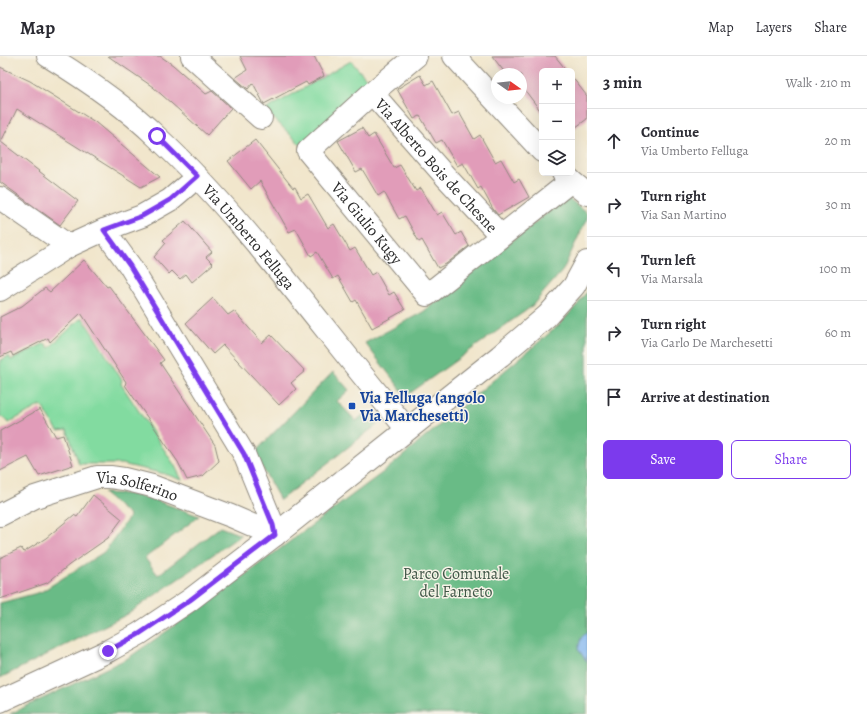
<!DOCTYPE html>
<meta charset="utf-8">
<style>
:root{--surface:#fff;--page:#f2f2f3;--text:#2b2b33;--muted:#7c7c81;--line:#e1e1e2;--accent:#7c3aed}
body{margin:0;font-family:Alegreya,serif;background:var(--page);color:var(--text)}
.controls{position:absolute;right:12px;top:12px;display:grid;overflow:hidden;border-radius:6px;box-shadow:0 4px 16px #0002}
.controls button{width:36px;height:36px;display:grid;place-items:center;padding:0;border:0;border-bottom:1px solid var(--line);background:var(--surface);color:var(--text);font:20px sans-serif}
.compass{position:absolute;left:491px;top:12px;width:36px;height:36px;border-radius:50%;background:var(--surface);box-shadow:0 4px 16px #0002;rotate:105deg}
.stop{position:absolute;width:12px;height:12px;margin:-9px;border:3px solid #7c3aed;border-radius:50%;background:#fff}
.stop.end{background:#7c3aed;border-color:#fff;box-shadow:0 1px 4px #0008}
.list{margin:0;padding:0;list-style:none}
h2{display:flex;justify-content:space-between;align-items:center;height:52px;margin:0;padding:0 16px;font-size:17px}
h2 small{font-size:13px;font-weight:400;color:var(--muted)}
.list li{display:grid;grid-template-columns:26px 1fr auto;gap:12px;align-items:center;box-sizing:border-box;height:64px;padding:0 16px;border-top:1px solid var(--line)}
.list b{display:block;font-size:15px;white-space:nowrap}
.list p{margin:0;font-size:13px;white-space:nowrap;color:var(--muted)}
.list em{font-size:13px;font-style:normal;color:var(--muted)}
.actions{display:flex;gap:8px;padding:12px 16px}
.actions a{flex:1;padding:9px 0;border:1px solid var(--accent);border-radius:6px;text-align:center;font-size:14px;color:var(--accent)}
.actions .main{background:var(--accent);color:#fff}
.icon{flex:none;width:22px;height:22px;fill:none;stroke:currentColor;stroke-width:2;stroke-linecap:round;stroke-linejoin:round}
.map{position:relative;flex:none;width:587px;height:658px;overflow:hidden}
header{display:flex;align-items:center;gap:24px;box-sizing:border-box;height:56px;padding:0 20px;background:var(--surface);border-bottom:1px solid var(--line)}
header strong{font-size:19px}
nav{display:flex;gap:22px;margin-inline-start:auto;font-size:14px}
main{display:flex}
aside{flex:1;background:var(--surface)}
.map>svg:first-child{display:block}
.green{fill:#82dba0;stroke:#568366}
.forest{fill:#69bb86;stroke:#4a7358}
.water{fill:#84b8f2;stroke:#58728e}
.building{fill:#e19cb9}
.lines{fill:none;stroke-linecap:round;stroke-linejoin:round}
.minor-casing{stroke:#8e887c;stroke-width:24}
.secondary-casing{stroke:#8e887c;stroke-width:24}
.minor{stroke:#fff;stroke-width:22}
.secondary{stroke:#fff;stroke-width:22}
.route{stroke:#7c3aed;stroke-width:5}
.transit-dot{fill:#1a4fb4;stroke:#f7f3e8;stroke-width:1.5}
.labels{text-anchor:middle;stroke-width:3;stroke-linejoin:round;paint-order:stroke}
.street-label{font-size:16px;fill:#2b2b2b;stroke:#f7f3e8}
.transit-label{font-size:16px;font-weight:bold;fill:#164399;stroke:#f7f3e8;text-anchor:start}
.park-label{font-size:16px;fill:#415748;stroke:#f7f3e8}
</style>
<header>
<strong>Map</strong>
<nav><a>Map</a><a>Layers</a><a>Share</a></nav>
</header>
<main>
<div class="map">
<svg width="587" height="658" viewBox="0 0 587 658">
<rect width="100%" height="100%" fill="#f7f3e8"/>
<filter id="ink" filterUnits="userSpaceOnUse"><feTurbulence type="fractalNoise" baseFrequency=".025" numOctaves="2"/><feDisplacementMap in="SourceGraphic" scale="8" xChannelSelector="R" yChannelSelector="G"/><feConvolveMatrix kernelMatrix="1 2 1 2 8 2 1 2 1" color-interpolation-filters="sRGB"/></filter>
<filter id="wash" filterUnits="userSpaceOnUse"><feTurbulence type="fractalNoise" baseFrequency=".012" numOctaves="4" result="noise"/><feDisplacementMap in="SourceGraphic" scale="16" xChannelSelector="R" yChannelSelector="G"/><feGaussianBlur stdDeviation="0.9" result="paint"/><feColorMatrix in="noise" values="0 0 0 0 0 0 0 0 0 0 0 0 0 0 0 0 0 1.4 0 .05"/><feComposite in="paint" operator="in"/></filter>
<g filter="url(#wash)">
<rect width="100%" height="100%" fill="#f1e6cc"/>
<path class="green" d="M 351,5 L 370,27 L 302,90 L 265,54 Z
M 82,261 L 122,324 L 121,328 L 175,410 L 182,424 L 165,418 L 122,408 L 79,408 L 67,374 L 58,375 L 41,349 L 8,367 L 3,361 L 0,362 L 0,304 L 9,300 L 11,304 L 45,287 L 49,292 Z"/>
<path class="forest" d="M 567,141 L 587,157 L 587,162 L 563,214 L 531,251 L 406,340 L 365,287 L 423,256 Z
M 587,235 L 587,658 L 10,658 L 128,602 L 203,550 L 386,414 L 558,270 L 578,248 Z
M 333,316 L 349,334 L 337,345 L 356,365 L 368,355 L 378,368 L 280,444 L 254,397 Z
M 103,437 L 127,438 L 149,442 L 199,460 L 145,502 L 158,519 L 220,471 L 241,479 L 128,558 L 0,622 L 0,547 L 41,536 L 104,496 L 130,460 Z"/>
<path class="water" d="M 587,576 L 587,606 L 578,593 L 581,582 Z"/>
<g id="blocks">
<path class="building" d="M 108,0 L 160,0 L 173,9 L 206,38 L 212,35 L 231,52 L 207,79 L 153,31 Z
M 240,0 L 314,0 L 324,20 L 308,29 L 306,26 L 264,48 L 253,27 L 248,33 L 235,22 L 247,14 Z
M 492,0 L 555,0 L 567,15 L 542,15 L 542,57 L 521,29 L 521,18 L 506,18 Z
M 0,11 L 30,25 L 95,66 L 160,121 L 141,131 L 17,53 L 1,86 L 78,145 L 60,169 L 0,126 Z
M 420,19 L 426,29 L 433,25 L 452,59 L 459,56 L 474,83 L 480,79 L 495,106 L 501,103 L 514,126 L 519,123 L 529,141 L 498,159 L 493,153 L 481,131 L 478,133 L 463,107 L 457,110 L 442,84 L 436,87 L 420,60 L 414,63 L 397,33 Z
M 572,21 L 587,40 L 587,63 L 572,74 Z
M 362,72 L 368,82 L 374,78 L 394,112 L 400,109 L 416,135 L 421,132 L 437,159 L 442,156 L 456,179 L 461,176 L 469,190 L 446,208 L 438,212 L 422,184 L 419,186 L 405,160 L 399,163 L 384,136 L 378,140 L 362,113 L 356,116 L 338,85 Z
M 255,84 L 293,132 L 295,131 L 301,142 L 308,138 L 328,172 L 334,168 L 350,195 L 355,192 L 371,219 L 376,216 L 389,239 L 394,236 L 405,254 L 372,272 L 356,244 L 353,246 L 338,220 L 333,223 L 317,196 L 311,200 L 296,173 L 289,176 L 260,125 L 251,133 L 228,105 Z
M 185,165 L 212,196 L 206,201 L 213,208 L 192,226 L 186,218 L 180,223 L 172,215 L 169,218 L 154,201 L 166,187 L 163,184 Z
M 84,204 L 107,231 L 109,230 L 164,304 L 160,307 L 215,389 L 219,405 L 203,420 L 187,424 L 178,406 L 125,329 L 126,326 L 81,257 L 50,286 L 48,282 L 13,300 L 11,296 L 0,301 L 0,261 L 22,250 L 45,232 L 50,236 Z
M 213,242 L 228,259 L 234,255 L 262,287 L 271,279 L 305,315 L 291,327 L 296,333 L 279,349 L 223,289 L 213,298 L 186,267 Z
M 40,353 L 56,381 L 63,379 L 73,409 L 39,420 L 28,401 L 0,415 L 0,375 Z
M 93,439 L 122,463 L 108,482 L 69,509 L 47,527 L 0,543 L 0,502 L 21,492 L 24,496 L 46,482 L 74,459 L 77,461 Z"/>
</g>
</g>
<g filter="url(#ink)">
<use href="#blocks" fill-opacity="0" stroke="#8e887c" stroke-width="1"/>
<g class="lines">
<defs>
<g id="minor">
<path id="s1" d="M 48,0 C 87,24 124,49 157,81 C 251,169 324,276 407,373"/>
<path d="M 192,0 L 261,62"/>
<path id="s2" d="M 416,0 L 372,37 L 308,95 L 427,239 L 571,125"/>
<path d="M 454,0 L 542,95"/>
<path id="s3" d="M 372,37 L 446,121 L 501,180"/>
<path d="M 563,117 L 571,125 L 587,138"/>
<path d="M 0,142 L 69,190"/>
<path d="M 104,174 L 130,210 L 244,398 L 273,469 L 275,479"/>
<path d="M 0,234 L 69,190 L 104,174 L 142,160 L 170,144 L 197,121"/>
<path id="s4" d="M 0,459 L 35,441 L 97,421 L 110,421 L 124,423 L 152,430 L 231,460 L 275,479"/>
</g>
<path id="secondary" d="M 0,645 L 108,595 L 139,578 L 190,544 L 275,479 L 500,300 L 547,260 L 574,230 L 587,206"/>
</defs>
<use href="#minor" class="minor-casing"/>
<use href="#secondary" class="secondary-casing"/>
<use href="#minor" class="minor"/>
<use href="#secondary" class="secondary"/>
</g>
</g>
<g class="lines" filter="url(#ink)">
<path class="route" d="M 108,595 L 139,578 L 190,544 L 275,479 L 273,469 L 244,398 L 130,210 L 104,174 L 142,160 L 170,144 L 197,120 L 157,80"/>
</g>
<rect class="transit-dot" x="348" y="346" width="8" height="8" rx="2"/>
<g class="labels">
<g class="street-label">
<text dy="6" stroke="none"><textPath href="#s3" startOffset="97">Via Alberto Bois de Chesne</textPath></text>
<text dy="6" stroke="none"><textPath href="#s2" startOffset="237">Via Giulio Kugy</textPath></text>
<text dy="6" stroke="none"><textPath href="#s1" startOffset="272">Via Umberto Felluga</textPath></text>
<text dy="6" stroke="none"><textPath href="#s4" startOffset="146">Via Solferino</textPath></text>
</g>
<g class="transit-label">
<text x="360" y="347">Via Felluga (angolo<tspan x="360" dy="18">Via Marchesetti)</tspan></text>
</g>
<g class="park-label">
<text x="456" y="523">Parco Comunale<tspan x="456" dy="18">del Farneto</tspan></text>
</g>
</g>
</svg>
<div class="controls">
<button>+</button>
<button>−</button>
<button><svg class="icon" aria-label="layers" viewBox="0 0 24 24"><path d="M12 4l9 5-9 5-9-5zM3 14l9 5 9-5"/></svg></button>
</div>
<svg class="compass" viewBox="-18 -18 36 36"><path d="M0-13l5 13h-10z" fill="#e53935"/><path d="M0 13l5-13h-10z" fill="#7c7c81"/></svg>
<div class="stop" style="left:157px;top:80px"></div>
<div class="stop end" style="left:108px;top:595px"></div>
</div>
<aside>
<h2>3 min<small>Walk · 210 m</small></h2>
<ul class="list">
<li><svg class="icon" aria-label="ahead" viewBox="0 0 24 24"><path d="M12 20V5M6 11l6-6 6 6"/></svg><div><b>Continue</b><p>Via Umberto Felluga</p></div><em>20 m</em></li>
<li><svg class="icon" aria-label="right" viewBox="0 0 24 24"><path d="M7 20v-9h11M14 6l5 5-5 5"/></svg><div><b>Turn right</b><p>Via San Martino</p></div><em>30 m</em></li>
<li><svg class="icon" aria-label="left" viewBox="0 0 24 24"><path d="M17 20v-9H6M10 6l-5 5 5 5"/></svg><div><b>Turn left</b><p>Via Marsala</p></div><em>100 m</em></li>
<li><svg class="icon" aria-label="right" viewBox="0 0 24 24"><path d="M7 20v-9h11M14 6l5 5-5 5"/></svg><div><b>Turn right</b><p>Via Carlo De Marchesetti</p></div><em>60 m</em></li>
<li><svg class="icon" aria-label="arrive" viewBox="0 0 24 24"><path d="M6 21V4h12l-3 4 3 4H6"/></svg><div><b>Arrive at destination</b></div></li>
</ul>
<div class="actions"><a class="main">Save</a><a>Share</a></div>
</aside>
</main>
